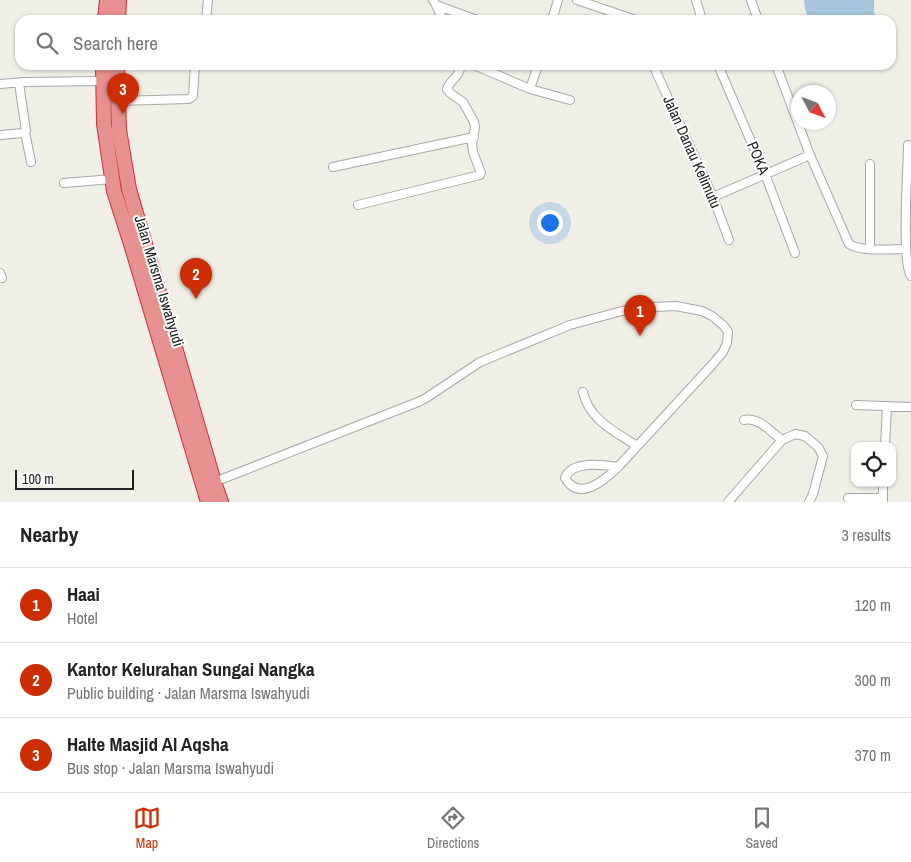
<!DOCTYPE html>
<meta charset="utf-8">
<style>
:root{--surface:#fff;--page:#f6f6f6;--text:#222;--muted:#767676;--line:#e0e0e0;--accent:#cd2d02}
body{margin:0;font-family:"Archivo Narrow",sans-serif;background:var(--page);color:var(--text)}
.controls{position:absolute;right:15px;bottom:15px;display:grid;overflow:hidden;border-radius:10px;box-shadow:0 1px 4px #0004}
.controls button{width:45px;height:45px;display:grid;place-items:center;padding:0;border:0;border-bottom:1px solid var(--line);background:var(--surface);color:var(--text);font:25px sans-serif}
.compass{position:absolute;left:791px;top:85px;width:45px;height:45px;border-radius:50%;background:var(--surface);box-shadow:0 1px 4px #0004;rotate:131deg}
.scale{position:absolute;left:15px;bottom:12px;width:119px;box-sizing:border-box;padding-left:5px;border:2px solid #202020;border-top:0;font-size:14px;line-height:18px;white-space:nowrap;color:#202020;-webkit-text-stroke:4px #fff;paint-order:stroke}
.you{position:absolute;left:549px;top:222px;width:18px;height:18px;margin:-12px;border:4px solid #fff;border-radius:50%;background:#1a73e8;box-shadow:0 0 0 8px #1a73e833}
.badge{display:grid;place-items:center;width:32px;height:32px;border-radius:50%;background:var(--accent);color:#fff;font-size:16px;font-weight:700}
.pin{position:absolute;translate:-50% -41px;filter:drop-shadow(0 1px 2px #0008)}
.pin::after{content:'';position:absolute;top:26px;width:18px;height:15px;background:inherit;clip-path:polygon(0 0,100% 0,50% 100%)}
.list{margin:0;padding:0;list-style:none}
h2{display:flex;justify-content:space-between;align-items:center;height:65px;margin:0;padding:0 20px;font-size:21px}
h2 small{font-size:16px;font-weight:400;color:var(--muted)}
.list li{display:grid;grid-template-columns:32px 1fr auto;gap:15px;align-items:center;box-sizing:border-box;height:75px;padding:0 20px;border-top:1px solid var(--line)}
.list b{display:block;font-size:19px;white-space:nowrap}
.list p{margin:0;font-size:16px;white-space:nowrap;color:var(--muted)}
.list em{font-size:16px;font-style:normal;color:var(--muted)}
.icon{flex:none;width:28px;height:28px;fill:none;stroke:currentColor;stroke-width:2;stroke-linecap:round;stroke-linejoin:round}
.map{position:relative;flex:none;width:911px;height:502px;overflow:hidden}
.search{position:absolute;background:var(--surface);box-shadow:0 1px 4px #0004;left:15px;right:15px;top:15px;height:55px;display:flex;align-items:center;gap:12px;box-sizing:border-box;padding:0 18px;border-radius:15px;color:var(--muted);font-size:19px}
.sheet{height:290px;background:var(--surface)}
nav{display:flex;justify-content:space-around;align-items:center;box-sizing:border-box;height:70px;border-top:1px solid var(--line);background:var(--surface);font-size:14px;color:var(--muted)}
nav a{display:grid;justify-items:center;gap:2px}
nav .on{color:var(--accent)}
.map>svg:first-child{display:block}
.water{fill:#a7c6dd}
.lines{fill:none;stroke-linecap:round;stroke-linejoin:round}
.street-casing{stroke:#a7a7a7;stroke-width:10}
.highway-casing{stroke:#d92840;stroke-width:16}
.street{stroke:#fff;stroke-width:8}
.highway{stroke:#e6918f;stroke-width:14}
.labels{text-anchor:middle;stroke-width:4;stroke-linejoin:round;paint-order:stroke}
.street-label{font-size:15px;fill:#202020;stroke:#fff}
</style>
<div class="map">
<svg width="911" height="502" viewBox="0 0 911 502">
<rect width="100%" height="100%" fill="#f0efe6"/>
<path class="water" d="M 804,0 L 874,0 L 874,11 L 876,20 L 808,20 L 805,8 Z"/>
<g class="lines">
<defs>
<path id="street" d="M 433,0 L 436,5 L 443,20
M 577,0 L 636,20
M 696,0 L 702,20
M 751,0 L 758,20
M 436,5 L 477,20
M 206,20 L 208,0
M 552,20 L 558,0
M 474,65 L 530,89 L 538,65
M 653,65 L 713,197 L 729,240
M 718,65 L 765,174 L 795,253
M 776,65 L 810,155 L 849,244 C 860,252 892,249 905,249
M 0,84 L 24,82 L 103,81
M 530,89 L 570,100
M 117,101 L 189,99 L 193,96 L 195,65
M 25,132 L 31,162
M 0,135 L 23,133 L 26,131 L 19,83
M 908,145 C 908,167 901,263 911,276
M 333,167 L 474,137
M 64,183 L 112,179
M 713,197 L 810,155
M 358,205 L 480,175 L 481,173 L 473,152 L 472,144 L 475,127 L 474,122 L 463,102 L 450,93 L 447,89 C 450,79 461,77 460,65
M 870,249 L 870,164
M 0,273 L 2,278
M 583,392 C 589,420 616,432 637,446
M 856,405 L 911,407
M 744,420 C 758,416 772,433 782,440
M 885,446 L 887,406
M 212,483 L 418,402 L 426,398 L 480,362 L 570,325 L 622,311 L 653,307 L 676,306 L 702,311 L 712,316 L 724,326 L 728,332 L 727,343 L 723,352 L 711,366 L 618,467 C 604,481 579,502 565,478 C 572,460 603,465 618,467
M 848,498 L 883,498
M 883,501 L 883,483
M 728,502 L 782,440 L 793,435 L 795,434 L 805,436 L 818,447 L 823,456 L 813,494 L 809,502"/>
<path id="highway" d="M 105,20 L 107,0
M 118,20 L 119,0
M 103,65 L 104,124 L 114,191 L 131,244 L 208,502
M 117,65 L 119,130 L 129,189 L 214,482 L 221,502"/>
</defs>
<use href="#street" class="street-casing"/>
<use href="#highway" class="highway-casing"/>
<use href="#street" class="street"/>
<use href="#highway" class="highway"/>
</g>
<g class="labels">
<g class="street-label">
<text transform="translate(692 152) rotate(66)" y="5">Jalan Danau Kelimutu</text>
<text transform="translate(758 158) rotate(67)" y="5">POKA</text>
<text transform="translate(159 281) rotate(73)" y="5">Jalan Marsma Iswahyudi</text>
</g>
</g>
</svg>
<div class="controls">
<button><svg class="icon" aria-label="locate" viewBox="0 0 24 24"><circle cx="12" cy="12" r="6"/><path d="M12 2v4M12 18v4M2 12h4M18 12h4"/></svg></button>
</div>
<svg class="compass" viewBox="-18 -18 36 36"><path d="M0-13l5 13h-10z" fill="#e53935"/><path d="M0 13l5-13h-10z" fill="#767676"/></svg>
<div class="scale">100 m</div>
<div class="you"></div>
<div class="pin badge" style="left:640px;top:336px">1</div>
<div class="pin badge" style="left:196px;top:299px">2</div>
<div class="pin badge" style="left:123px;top:114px">3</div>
<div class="search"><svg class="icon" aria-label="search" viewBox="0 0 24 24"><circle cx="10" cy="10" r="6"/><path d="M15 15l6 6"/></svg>Search here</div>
</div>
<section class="sheet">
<h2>Nearby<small>3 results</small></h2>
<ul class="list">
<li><span class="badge">1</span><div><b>Haai</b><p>Hotel</p></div><em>120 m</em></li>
<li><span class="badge">2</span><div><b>Kantor Kelurahan Sungai Nangka</b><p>Public building · Jalan Marsma Iswahyudi</p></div><em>300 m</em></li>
<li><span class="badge">3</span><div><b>Halte Masjid Al Aqsha</b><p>Bus stop · Jalan Marsma Iswahyudi</p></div><em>370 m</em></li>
</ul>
</section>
<nav>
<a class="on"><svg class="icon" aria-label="map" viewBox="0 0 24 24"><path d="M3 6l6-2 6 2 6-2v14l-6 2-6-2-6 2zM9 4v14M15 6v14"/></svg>Map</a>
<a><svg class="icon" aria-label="directions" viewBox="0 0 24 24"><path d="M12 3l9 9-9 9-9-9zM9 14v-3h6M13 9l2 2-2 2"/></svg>Directions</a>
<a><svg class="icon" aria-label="saved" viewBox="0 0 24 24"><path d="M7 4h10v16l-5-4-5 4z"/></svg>Saved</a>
</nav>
